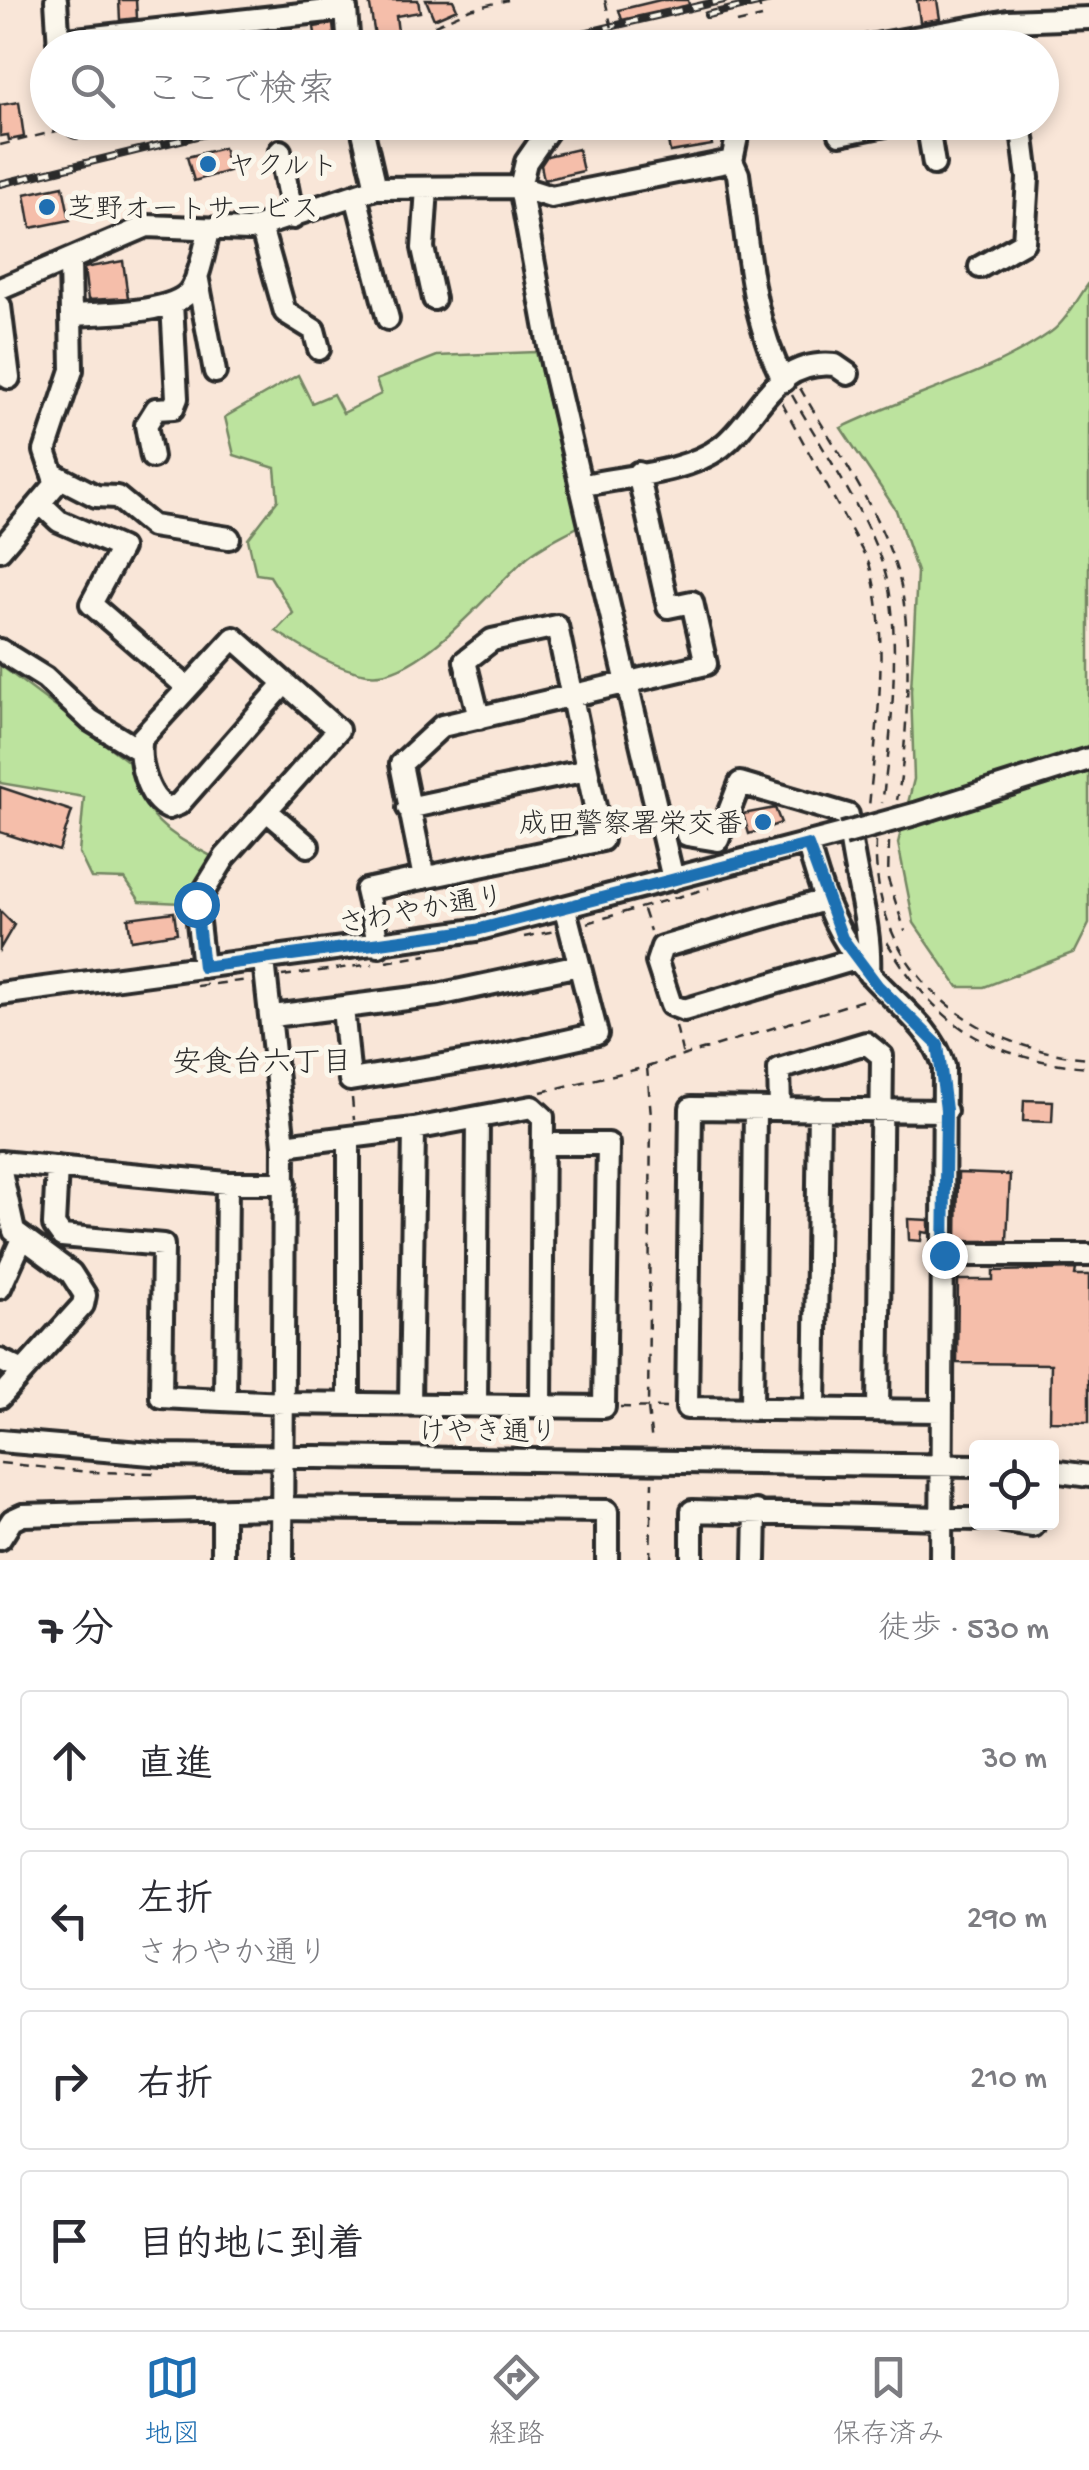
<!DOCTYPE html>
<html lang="ja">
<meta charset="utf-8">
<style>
:root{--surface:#fff;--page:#f2f2f3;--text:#2b2b33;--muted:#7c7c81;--line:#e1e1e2;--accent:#1f6fb2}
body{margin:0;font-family:"Gochi Hand","Klee One",sans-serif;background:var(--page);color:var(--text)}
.controls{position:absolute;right:30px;bottom:30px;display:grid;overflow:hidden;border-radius:10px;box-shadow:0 5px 15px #0003}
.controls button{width:90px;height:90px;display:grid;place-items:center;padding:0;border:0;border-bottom:2px solid var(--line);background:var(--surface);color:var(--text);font:50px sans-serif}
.stop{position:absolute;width:30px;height:30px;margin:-22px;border:8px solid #1f6fb2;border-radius:50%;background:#fff}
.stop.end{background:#1f6fb2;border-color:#fff;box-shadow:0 2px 10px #0008}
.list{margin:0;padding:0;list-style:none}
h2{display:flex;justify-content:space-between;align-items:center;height:130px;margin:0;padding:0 40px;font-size:42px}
h2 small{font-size:32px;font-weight:400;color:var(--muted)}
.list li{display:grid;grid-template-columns:65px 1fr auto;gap:30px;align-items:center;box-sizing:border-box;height:140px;margin:0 20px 20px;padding:0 20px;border:2px solid var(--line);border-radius:10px}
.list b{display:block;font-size:38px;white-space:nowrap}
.list p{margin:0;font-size:32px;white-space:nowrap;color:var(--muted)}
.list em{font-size:32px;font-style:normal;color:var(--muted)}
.icon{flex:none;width:55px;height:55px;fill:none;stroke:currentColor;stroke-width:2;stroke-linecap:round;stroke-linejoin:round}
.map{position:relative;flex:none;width:1089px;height:1560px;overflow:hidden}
.search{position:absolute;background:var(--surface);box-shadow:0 5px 15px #0003;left:30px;right:30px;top:30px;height:110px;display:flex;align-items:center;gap:25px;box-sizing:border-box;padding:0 35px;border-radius:55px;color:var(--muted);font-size:38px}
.sheet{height:770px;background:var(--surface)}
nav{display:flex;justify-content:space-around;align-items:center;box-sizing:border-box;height:140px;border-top:2px solid var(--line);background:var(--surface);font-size:28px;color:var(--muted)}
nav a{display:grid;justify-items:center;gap:5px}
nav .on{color:var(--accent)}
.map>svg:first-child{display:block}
.green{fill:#bce39e;stroke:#748764;stroke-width:2.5}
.building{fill:#f5beaa;stroke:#2b2b2b;stroke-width:2.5}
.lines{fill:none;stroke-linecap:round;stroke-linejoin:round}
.minor-casing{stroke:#2b2b2b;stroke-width:28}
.path{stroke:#2b2b2b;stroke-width:2.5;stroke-dasharray:10 8;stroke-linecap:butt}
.minor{stroke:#fbf7ec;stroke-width:20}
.rail-casing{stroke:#2b2b2b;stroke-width:8}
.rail{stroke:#fbf7ec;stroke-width:4;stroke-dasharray:11;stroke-linecap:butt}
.minor-bridge-casing{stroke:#2b2b2b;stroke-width:28;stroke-linecap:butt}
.path-bridge{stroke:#2b2b2b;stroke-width:2.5;stroke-dasharray:10 8;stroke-linecap:butt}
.minor-bridge{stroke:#fbf7ec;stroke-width:20}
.route{stroke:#1f6fb2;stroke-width:12}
.poi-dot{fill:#1f6fb2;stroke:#fbf7ec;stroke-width:4}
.labels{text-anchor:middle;stroke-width:10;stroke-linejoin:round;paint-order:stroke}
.poi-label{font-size:28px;fill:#2b2b2b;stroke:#fbf7ec;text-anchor:start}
.street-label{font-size:28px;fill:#2b2b2b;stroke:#fbf7ec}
.neighbourhood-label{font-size:30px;fill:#2b2b2b;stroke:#fbf7ec}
</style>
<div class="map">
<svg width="1089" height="1560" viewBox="0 0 1089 1560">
<rect width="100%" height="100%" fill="#f9e6d8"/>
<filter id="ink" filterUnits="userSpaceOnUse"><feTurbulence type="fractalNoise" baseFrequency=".01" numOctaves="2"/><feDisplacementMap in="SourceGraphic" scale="20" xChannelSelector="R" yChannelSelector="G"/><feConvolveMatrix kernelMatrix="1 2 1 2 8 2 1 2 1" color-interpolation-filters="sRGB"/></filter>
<g filter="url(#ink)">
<path class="green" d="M 1089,283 L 1089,924 L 1075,952 L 984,987 L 958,987 L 914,923 L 898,843 L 914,779 L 911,691 L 917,572 L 896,510 L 841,428 C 910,394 987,377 1051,332 C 1066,321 1078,298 1089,283 Z
M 536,352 L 579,526 C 562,536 541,545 526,558 C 491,589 419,682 367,674 C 336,669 302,648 276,631 L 293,613 L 270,576 L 256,574 L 248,539 L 278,500 L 275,468 L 234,455 L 225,417 L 298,375 L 312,403 L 333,394 L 343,413 L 381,394 L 376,380 L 437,356 Z
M 0,665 L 137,768 C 138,819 173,836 213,857 L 182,903 L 140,901 L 125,879 L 91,878 L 79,853 L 84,797 L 0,783 Z"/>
<path class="building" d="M 119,0 L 136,0 L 137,18 L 120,20 Z
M 369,0 L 418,0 L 420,12 L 396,16 L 398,32 L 376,42 Z
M 426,0 L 453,0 L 457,9 L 434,19 Z
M 660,0 L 688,0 L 689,5 L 622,20 L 619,10 Z
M 917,0 L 937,0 L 940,19 L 920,22 Z
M 333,24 L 335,43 L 317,47 L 314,27 Z
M 286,35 L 287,48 L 232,48 L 231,39 Z
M 19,102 L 24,137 L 9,140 L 8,135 L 0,136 L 0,105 Z
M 708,122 L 712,145 L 670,152 L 666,129 Z
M 223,148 L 229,171 L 194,181 L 187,157 Z
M 578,149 L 583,171 L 544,180 L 541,165 L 547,156 Z
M 63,186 L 70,220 L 31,228 L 25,194 Z
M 123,261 L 128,298 L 88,300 L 84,268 Z
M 0,787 L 72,811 L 59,851 L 0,832 Z
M 775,808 L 781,823 L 749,834 L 743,814 Z
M 0,911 L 14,925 L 0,949 Z
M 174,912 L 177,933 L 131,940 L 128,918 Z
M 1024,1100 L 1053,1101 L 1052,1122 L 1023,1121 Z
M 958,1173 L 1010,1175 L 1007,1241 L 957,1241 Z
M 908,1219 L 929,1220 L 929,1233 L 922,1232 L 921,1241 L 909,1240 Z
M 1076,1269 L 1075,1275 L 1089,1275 L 1089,1422 L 1050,1421 L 1051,1364 L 957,1363 L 958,1280 L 993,1280 L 993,1271 Z"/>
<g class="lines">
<defs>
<path id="minor" d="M 56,0 L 59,48
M 1008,21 L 1011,48
M 58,41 L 346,9 L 349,48
M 859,48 L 1008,21 L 1089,18
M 76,122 L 77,126 L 93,122
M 554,122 L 526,162 L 520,187 L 552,363 L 673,879
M 740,122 L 732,161 L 738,174 C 748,245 750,317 784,381
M 838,122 L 840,134 L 901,122
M 927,122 L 934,164
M 361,123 L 376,188
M 280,151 L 293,218
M 427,188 L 423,248 L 434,299
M 356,196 L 388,319
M 261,227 L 285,312 L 314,330 L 319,349
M 980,267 L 1024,242 L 1028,178 L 1021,122
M 197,275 L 215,372
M 0,289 L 147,226 L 249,230 L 376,188 L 520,187 L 551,197 L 732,161
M 0,306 L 9,378
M 72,315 C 100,313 173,314 190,291 C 201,275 204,247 210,229
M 152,457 L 146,425 L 156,409 L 173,408 L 177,398 L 172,303
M 57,476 L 96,496 L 117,497 L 152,526 L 229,538
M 580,486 C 623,476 685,474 721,447 C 759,418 772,359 835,365 L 848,374
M 40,503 L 59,521 L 121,548 L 91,604 L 188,688
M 0,550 L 56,484 L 45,451 L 72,370 L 70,260
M 0,650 L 45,678 L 90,720 L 139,750
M 408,808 L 587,770
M 266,810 L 308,846
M 915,814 L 1089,759
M 687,835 L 718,840 L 740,783 L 848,815 C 851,868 872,921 869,974
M 808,845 C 819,885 832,925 857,959 C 883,995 932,1024 944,1066 L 941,1560
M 424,878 L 401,764 L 442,726 L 706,664 L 692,602 L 668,607 L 638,473
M 825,900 L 662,947 L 657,962 L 671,1005 L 684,1010 L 856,959
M 379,946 L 366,890 L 602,840 L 557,626 L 492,640 L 465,661 L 479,718
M 264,960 L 284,1145 L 282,1560
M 203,967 L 196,904 L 225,857 L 338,730 L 234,638 L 142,738 C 137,759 147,799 168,808 L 179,804 L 285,683
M 0,994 L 476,930 L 843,834
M 343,1008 L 350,1080 L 499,1056 L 597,1034 L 565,909
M 273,1016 L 438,995 L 579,965
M 780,1109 L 779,1069 L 866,1043 L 882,1056 L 878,1410
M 284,1145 L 414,1129 L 532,1107 L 543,1117 L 541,1405
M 0,1162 L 227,1183 L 285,1183
M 0,1167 L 14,1231 L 71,1273 L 85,1295 L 83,1305 L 0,1397
M 57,1167 L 54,1225 L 62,1236 L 163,1245 L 161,1397 L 284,1403 L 604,1407 L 608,1144 L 544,1144
M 944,1255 L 1089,1255
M 0,1288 L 22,1239
M 0,1360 L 23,1371
M 225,1400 L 227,1183
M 349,1404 L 349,1137
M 410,1404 L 414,1129
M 476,1404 L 478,1117
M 752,1409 L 755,1109
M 815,1410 L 819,1109
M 942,1411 L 687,1408 L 691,1108 L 946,1111
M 0,1441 L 163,1455 L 976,1466
M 1052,1471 L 1089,1476
M 223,1510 L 223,1560
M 1005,1522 L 1033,1526
M 0,1539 L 12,1520 L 23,1515 L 270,1508 L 607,1511 L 607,1560
M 692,1560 L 692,1511 L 976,1519
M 755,1560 L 756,1511"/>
</defs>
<use href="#minor" class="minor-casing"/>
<path class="path" d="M 737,23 L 762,17
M 385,48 L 470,9 L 508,0
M 654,48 L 660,48
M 0,145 L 61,130
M 800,388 C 834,447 881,511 899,578 C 913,629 908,748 897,800
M 792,395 C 823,451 872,520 887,580 C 901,636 891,745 882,803
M 782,403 L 869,563 C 891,640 876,729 869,807
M 876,841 C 871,969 969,1049 1089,1058
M 889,842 L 888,879 L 905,931
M 643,910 L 650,931
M 587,923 L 709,888
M 524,937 L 555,931
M 887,942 C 937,1026 990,1060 1089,1067
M 386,962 L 427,955
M 282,976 L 373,964
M 197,986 L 249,980
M 676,1026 L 683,1056
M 647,1067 L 651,1116 L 648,1408 L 652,1444
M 541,1092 L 647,1067 L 870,998
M 352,1098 L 354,1120
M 620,1407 L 667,1408
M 0,1463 L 89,1472 L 157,1473
M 650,1560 L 652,1482"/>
<use href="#minor" class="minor"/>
<defs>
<path id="rail" d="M 707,15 L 770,0
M 520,48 L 724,0
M 0,184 L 254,122"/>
</defs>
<use href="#rail" class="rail-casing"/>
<use href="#rail" class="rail"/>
<defs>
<path id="minor-bridge" d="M 843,834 L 915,814"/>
</defs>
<use href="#minor-bridge" class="minor-bridge-casing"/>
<path class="path-bridge" d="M 605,0 L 617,48
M 758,0 L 762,17"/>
<use href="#minor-bridge" class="minor-bridge"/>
</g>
</g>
<g class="lines" filter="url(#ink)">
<path class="route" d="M 196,904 L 203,967 L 476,930 L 808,845 L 842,938 L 878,986 L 938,1045 L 946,1110 L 944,1255"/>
</g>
<g class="poi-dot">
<circle cx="208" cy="164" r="10"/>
<circle cx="47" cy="207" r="10"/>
<circle cx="763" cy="822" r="10"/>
</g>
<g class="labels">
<g class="poi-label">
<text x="228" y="174">ヤクルト</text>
<text x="67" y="217">芝野オートサービス</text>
<text x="743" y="832" text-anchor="end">成田警察署栄交番</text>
</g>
<g class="street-label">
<text transform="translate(421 908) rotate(-10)" y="10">さわやか通り</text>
<text x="488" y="1440">けやき通り</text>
</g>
<g class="neighbourhood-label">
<text x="262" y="1071">安食台六丁目</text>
</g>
</g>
</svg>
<div class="controls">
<button><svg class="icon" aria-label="locate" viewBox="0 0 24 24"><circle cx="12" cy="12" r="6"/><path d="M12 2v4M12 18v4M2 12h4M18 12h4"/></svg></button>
</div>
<div class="stop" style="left:196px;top:904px"></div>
<div class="stop end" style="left:944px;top:1255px"></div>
<div class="search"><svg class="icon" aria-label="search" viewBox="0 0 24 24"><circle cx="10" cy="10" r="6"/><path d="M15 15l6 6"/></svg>ここで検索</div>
</div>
<section class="sheet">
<h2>7 分<small>徒歩 · 530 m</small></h2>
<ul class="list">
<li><svg class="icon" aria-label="ahead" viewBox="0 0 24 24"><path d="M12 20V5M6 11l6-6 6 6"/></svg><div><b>直進</b></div><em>30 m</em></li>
<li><svg class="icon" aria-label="left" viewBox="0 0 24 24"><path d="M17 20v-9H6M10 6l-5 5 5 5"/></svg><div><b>左折</b><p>さわやか通り</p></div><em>290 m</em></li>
<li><svg class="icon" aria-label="right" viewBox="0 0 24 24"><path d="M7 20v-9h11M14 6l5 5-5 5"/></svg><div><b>右折</b></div><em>210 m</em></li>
<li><svg class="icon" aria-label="arrive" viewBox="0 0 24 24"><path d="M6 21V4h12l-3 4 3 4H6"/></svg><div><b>目的地に到着</b></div></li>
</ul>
</section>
<nav>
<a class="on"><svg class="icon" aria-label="map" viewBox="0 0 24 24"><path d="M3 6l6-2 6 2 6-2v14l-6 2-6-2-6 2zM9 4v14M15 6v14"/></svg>地図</a>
<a><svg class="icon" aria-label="directions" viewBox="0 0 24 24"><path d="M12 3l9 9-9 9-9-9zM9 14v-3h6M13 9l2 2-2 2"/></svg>経路</a>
<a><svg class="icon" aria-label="saved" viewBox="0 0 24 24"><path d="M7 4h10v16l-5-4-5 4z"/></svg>保存済み</a>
</nav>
